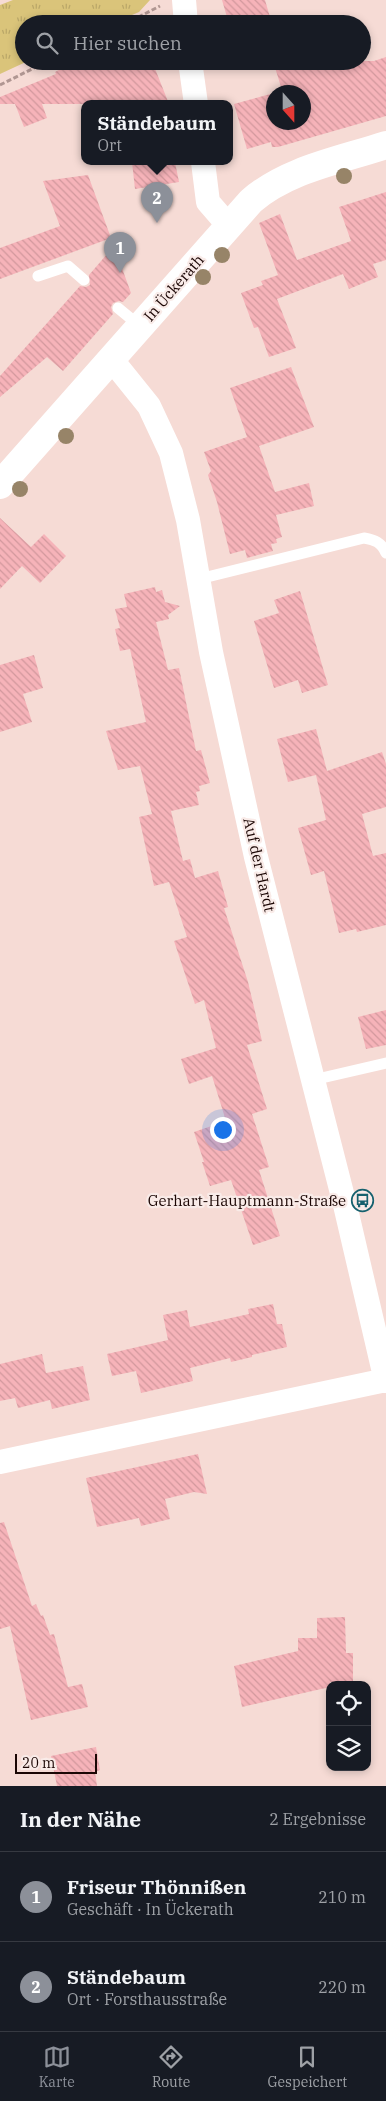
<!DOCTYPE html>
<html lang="de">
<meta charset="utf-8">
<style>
:root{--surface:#171b24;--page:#20242c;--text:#f1f3f6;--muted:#9ea1a6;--line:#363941;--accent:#8c9099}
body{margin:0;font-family:"IBM Plex Serif",serif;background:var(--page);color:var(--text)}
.controls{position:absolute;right:15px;bottom:15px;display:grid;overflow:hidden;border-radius:10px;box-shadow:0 2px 8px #0003}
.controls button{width:45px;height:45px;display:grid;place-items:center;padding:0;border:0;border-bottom:1px solid var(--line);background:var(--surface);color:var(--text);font:25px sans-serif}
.compass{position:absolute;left:266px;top:85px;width:45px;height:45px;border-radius:50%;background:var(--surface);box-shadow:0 2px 8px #0003;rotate:159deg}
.scale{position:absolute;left:15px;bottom:12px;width:82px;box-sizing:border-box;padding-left:5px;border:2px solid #1b0604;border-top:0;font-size:14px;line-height:18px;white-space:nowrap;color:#1b0604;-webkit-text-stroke:4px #f9ebe8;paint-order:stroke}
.you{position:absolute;left:222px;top:1129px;width:18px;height:18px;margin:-12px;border:4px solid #fff;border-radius:50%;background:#1a73e8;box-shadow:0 0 0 8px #1a73e833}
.badge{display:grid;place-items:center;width:32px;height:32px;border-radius:50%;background:var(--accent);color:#fff;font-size:16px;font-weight:700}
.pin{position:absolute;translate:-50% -41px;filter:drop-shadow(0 1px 2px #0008)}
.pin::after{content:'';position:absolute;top:26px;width:18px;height:15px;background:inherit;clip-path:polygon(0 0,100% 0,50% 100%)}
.popup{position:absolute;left:81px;top:100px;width:152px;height:65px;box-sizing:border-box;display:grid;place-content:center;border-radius:10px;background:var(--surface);filter:drop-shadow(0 1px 4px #0005);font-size:16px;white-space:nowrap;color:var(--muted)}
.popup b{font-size:19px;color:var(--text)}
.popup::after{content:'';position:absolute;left:50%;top:100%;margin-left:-10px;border:10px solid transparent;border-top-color:var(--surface)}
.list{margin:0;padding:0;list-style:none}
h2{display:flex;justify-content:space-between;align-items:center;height:65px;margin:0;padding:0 20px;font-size:21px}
h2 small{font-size:16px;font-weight:400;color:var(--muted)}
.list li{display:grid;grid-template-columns:32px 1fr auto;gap:15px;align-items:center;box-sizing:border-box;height:90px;padding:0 20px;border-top:1px solid var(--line)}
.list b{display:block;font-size:19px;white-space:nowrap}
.list p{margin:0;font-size:16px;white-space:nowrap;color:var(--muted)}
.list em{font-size:16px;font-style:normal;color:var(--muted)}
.icon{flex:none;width:28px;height:28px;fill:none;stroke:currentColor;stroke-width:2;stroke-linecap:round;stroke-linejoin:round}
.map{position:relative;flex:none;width:386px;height:1786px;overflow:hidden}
.search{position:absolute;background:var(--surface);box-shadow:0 2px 8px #0003;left:15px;right:15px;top:15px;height:55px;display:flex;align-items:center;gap:12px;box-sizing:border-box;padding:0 18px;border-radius:28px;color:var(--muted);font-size:19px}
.sheet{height:245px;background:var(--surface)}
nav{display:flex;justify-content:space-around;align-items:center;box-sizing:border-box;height:70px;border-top:1px solid var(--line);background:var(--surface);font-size:14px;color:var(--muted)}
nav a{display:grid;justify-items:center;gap:2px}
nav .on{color:var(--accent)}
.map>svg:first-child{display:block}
.park{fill:url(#park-tufts)}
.building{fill:url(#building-back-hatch)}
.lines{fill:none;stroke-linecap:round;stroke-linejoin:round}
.path{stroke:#b09692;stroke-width:3;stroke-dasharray:5 2.5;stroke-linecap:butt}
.service{stroke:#fff;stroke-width:11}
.minor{stroke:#fff;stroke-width:24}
.secondary{stroke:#fff;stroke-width:28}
.tree{fill:#978468}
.labels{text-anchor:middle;stroke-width:4.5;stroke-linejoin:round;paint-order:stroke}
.street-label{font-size:15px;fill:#1b0604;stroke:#f9ebe8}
.poi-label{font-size:15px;fill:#1b0604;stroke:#f9ebe8;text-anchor:end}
</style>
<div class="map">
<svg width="386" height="1786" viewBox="0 0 386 1786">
<defs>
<pattern id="park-tufts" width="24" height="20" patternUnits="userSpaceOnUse" patternTransform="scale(1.25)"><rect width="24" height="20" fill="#dac47a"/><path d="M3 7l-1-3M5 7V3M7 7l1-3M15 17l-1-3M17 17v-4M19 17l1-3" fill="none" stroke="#baa768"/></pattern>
<pattern id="building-back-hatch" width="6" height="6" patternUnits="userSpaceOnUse" patternTransform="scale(1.25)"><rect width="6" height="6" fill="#f6b3b9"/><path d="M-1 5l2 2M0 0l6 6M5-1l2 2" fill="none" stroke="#d2989d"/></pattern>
</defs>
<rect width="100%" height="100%" fill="#f6dbd5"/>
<path class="park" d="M 13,0 L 150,0 L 139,12 L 111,24 L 24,24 L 24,61 L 28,61 L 0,74 L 0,5 Z"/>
<path class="building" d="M 222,0 L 265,0 L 272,24 L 229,24 Z
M 386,57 L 386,116 L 278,147 L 272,147 L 271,142 L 247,149 L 234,104 L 274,93 L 274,122 L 304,122 L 304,92 L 274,92 L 282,90 L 273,61 L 374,61 Z
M 76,61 L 152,61 L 169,104 L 42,104 L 47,118 L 24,127 L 15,104 L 0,104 L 0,97 L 56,74 L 55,72 Z
M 132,162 L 175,162 L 179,182 L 135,189 Z
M 88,175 L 111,238 L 0,279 L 0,248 L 60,226 L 43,181 Z
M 386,192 L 386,260 L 373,264 L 378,277 L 349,289 L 343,274 L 277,299 L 296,348 L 269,357 L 258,327 L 254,328 L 241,293 L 263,285 L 261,281 L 278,275 L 259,223 L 280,214 L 297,260 L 351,241 L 339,207 Z
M 114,246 L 131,293 L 123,302 L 119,301 L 113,303 L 111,307 L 113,314 L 63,371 L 47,357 L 0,397 L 0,376 L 80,286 L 86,287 L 90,285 L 89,275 Z
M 291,367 L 314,427 L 259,446 L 275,492 L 309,483 L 314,506 L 276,515 L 282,537 L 276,539 L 277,543 L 271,544 L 273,551 L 247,558 L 245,550 L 230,554 L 217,502 L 208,475 L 211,471 L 204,452 L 247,437 L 230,388 Z
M 0,518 L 31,547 L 44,534 L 66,556 L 40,583 L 22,566 L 0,589 Z
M 155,587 L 156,592 L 162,590 L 165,602 L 180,606 L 168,615 L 169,619 L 156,622 L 168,670 L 179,668 L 196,751 L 201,750 L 210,783 L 199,786 L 200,791 L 196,792 L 199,805 L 171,811 L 183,861 L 190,859 L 195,878 L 218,871 L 228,907 L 224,908 L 248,982 L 262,1041 L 247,1045 L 267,1109 L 252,1114 L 269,1167 L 259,1170 L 280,1236 L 253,1245 L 231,1180 L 210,1186 L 202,1162 L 204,1162 L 194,1132 L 226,1121 L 212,1076 L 189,1084 L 181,1059 L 216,1048 L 204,1000 L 195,1004 L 174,941 L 187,937 L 169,882 L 154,886 L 139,817 L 152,814 L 140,766 L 118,770 L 106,731 L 146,722 L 130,649 L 120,651 L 115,629 L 120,628 L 115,609 L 127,607 L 124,594 Z
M 300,591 L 328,685 L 302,693 L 298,680 L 274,688 L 254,621 L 279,613 L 274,600 Z
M 34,655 L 43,688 L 23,694 L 32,722 L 0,732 L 0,665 Z
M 316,729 L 327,771 L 382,752 L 386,764 L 386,807 L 362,814 L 373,856 L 386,853 L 386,925 L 357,932 L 356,929 L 339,933 L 324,871 L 311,875 L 298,828 L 326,820 L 316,775 L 288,782 L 277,739 Z
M 386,1010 L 386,1045 L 366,1049 L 358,1017 Z
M 273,1304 L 277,1324 L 282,1324 L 287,1347 L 252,1355 L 252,1357 L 231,1362 L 230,1358 L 190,1368 L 193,1381 L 141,1393 L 136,1371 L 112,1376 L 107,1354 L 168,1340 L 163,1315 L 187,1310 L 190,1327 L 249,1314 L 248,1309 Z
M 42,1354 L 46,1373 L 83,1366 L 90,1400 L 52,1409 L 50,1400 L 18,1408 L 15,1398 L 0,1401 L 0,1364 Z
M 198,1454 L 207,1494 L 194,1492 L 165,1499 L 170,1519 L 141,1526 L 139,1518 L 97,1527 L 86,1478 Z
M 4,1522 L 32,1606 L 36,1604 L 41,1616 L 43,1615 L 50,1635 L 54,1634 L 68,1687 L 82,1684 L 88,1707 L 31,1720 L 10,1626 L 0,1629 L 0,1523 Z
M 345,1617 L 346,1653 L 353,1653 L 353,1682 L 330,1682 L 330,1687 L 242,1707 L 234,1666 L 298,1651 L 298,1638 L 317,1638 L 317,1618 Z
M 96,1747 L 100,1770 L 95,1772 L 97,1786 L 57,1786 L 51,1756 Z"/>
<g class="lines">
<path class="path" d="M 125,24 L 160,6
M 0,85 L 48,61"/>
<path class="service" d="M 38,276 L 68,266 L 84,280
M 118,308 L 141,327
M 199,579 L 364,538 C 375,540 381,542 386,553
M 313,1080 L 386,1063"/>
<path class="minor" d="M 184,0 L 186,24
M 190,61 L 196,104
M 203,162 L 208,202 L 228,225
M 112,360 L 149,406 L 171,453 L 188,520 L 211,652 L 256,857 L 345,1205 L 386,1381
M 0,1462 L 386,1380"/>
<path class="secondary" d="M 0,485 L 251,201 C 288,169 341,160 386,145"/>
</g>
<g class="tree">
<circle cx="344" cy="176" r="8"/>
<circle cx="222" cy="255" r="8"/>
<circle cx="203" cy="277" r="8"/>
<circle cx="66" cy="436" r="8"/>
<circle cx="20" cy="489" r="8"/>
</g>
<defs>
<symbol id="bus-ring" viewBox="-11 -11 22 22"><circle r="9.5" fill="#f9ebe8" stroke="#16616e" stroke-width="1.5"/><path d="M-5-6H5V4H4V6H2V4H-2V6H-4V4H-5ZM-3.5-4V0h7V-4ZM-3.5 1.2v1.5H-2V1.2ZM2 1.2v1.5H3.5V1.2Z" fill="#16616e"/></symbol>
</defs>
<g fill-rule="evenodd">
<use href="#bus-ring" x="350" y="1188" width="25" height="25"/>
</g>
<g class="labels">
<g class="street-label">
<text transform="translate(174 288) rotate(-49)" y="5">In Ückerath</text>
<text transform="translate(259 865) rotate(77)" y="5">Auf der Hardt</text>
</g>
<g class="poi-label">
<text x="346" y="1206">Gerhart-Hauptmann-Straße</text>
</g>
</g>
</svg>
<div class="controls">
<button><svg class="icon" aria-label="locate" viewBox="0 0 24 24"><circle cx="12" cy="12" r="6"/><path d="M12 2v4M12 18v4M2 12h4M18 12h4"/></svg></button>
<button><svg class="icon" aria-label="layers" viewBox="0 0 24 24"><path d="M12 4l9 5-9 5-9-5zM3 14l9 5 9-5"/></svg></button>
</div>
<svg class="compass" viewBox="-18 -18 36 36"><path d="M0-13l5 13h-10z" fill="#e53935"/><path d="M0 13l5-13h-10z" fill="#9ea1a6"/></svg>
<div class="scale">20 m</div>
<div class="you"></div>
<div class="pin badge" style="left:120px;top:273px">1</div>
<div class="pin badge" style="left:157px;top:223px">2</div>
<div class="popup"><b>Ständebaum</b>Ort</div>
<div class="search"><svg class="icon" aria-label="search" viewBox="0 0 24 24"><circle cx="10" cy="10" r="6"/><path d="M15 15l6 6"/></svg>Hier suchen</div>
</div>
<section class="sheet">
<h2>In der Nähe<small>2 Ergebnisse</small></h2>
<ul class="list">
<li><span class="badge">1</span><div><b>Friseur Thönnißen</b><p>Geschäft · In Ückerath</p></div><em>210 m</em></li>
<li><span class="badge">2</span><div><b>Ständebaum</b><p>Ort · Forsthausstraße</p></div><em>220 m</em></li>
</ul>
</section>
<nav>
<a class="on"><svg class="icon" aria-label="map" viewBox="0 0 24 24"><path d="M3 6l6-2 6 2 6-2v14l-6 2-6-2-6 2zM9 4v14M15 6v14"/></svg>Karte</a>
<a><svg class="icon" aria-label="directions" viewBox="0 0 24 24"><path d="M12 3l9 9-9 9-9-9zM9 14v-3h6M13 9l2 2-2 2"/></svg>Route</a>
<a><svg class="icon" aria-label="saved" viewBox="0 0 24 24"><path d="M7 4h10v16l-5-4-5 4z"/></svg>Gespeichert</a>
</nav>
